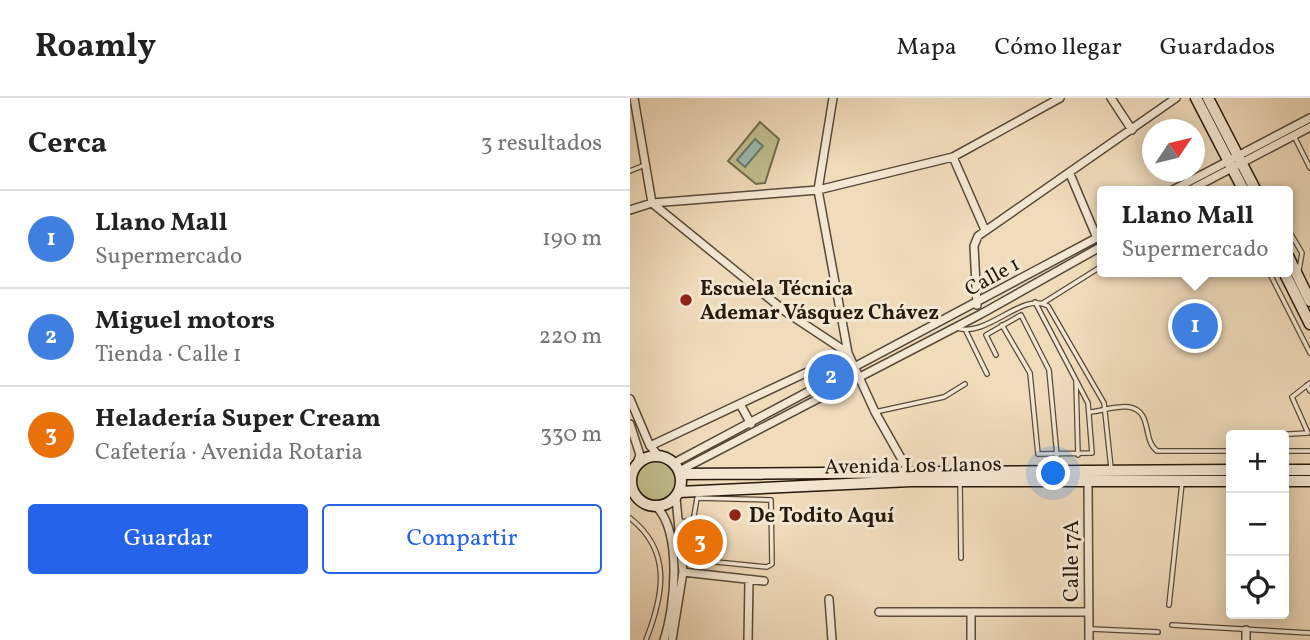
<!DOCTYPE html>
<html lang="es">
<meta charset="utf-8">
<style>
:root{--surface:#fff;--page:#f6f6f6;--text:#222;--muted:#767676;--line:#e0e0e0;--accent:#2563eb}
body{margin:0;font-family:Vollkorn,serif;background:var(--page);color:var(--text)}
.controls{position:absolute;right:21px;bottom:21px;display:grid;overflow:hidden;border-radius:7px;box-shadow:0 4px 18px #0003}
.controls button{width:63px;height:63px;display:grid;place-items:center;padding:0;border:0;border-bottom:2px solid var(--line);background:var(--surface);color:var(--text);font:35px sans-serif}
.compass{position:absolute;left:512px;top:21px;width:63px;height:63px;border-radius:50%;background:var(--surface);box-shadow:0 4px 18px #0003;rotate:55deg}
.you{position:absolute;left:424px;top:376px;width:24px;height:24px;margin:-18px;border:5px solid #fff;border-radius:50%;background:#1a73e8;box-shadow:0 0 0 10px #1a73e833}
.badge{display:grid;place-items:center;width:46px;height:46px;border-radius:50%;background:var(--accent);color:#fff;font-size:23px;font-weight:700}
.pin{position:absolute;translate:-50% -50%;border:4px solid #fff;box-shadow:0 2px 7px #0006}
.popup{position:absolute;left:467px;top:88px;width:196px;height:91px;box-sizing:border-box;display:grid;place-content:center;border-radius:7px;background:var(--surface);filter:drop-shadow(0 2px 5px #0005);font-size:23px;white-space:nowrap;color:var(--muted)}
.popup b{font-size:26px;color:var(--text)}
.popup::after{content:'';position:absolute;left:50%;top:100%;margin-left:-14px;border:14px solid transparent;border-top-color:var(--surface)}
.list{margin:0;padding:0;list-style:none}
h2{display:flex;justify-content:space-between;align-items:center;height:91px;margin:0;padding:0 28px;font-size:30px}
h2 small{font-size:23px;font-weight:400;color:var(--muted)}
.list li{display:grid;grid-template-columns:46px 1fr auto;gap:21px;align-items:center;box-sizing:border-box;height:98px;padding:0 28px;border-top:2px solid var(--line)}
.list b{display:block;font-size:26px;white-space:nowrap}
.list p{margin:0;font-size:23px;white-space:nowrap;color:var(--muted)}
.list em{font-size:23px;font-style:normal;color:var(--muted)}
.actions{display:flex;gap:14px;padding:21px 28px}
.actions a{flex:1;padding:16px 0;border:2px solid var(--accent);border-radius:7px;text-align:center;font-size:24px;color:var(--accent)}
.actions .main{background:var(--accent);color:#fff}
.icon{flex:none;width:38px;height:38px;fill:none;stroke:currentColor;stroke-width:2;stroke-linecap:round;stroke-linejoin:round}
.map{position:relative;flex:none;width:680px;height:542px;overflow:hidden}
header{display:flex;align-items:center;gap:42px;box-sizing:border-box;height:98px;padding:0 35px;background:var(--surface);border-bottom:2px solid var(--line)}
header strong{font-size:33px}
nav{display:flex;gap:38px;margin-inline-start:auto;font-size:24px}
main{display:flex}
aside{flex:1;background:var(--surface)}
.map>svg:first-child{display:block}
.green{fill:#c0be8c;stroke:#736c4c;stroke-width:2}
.water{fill:#9abbb0;stroke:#6c7b6e;stroke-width:2}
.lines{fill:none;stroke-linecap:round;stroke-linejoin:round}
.lane-casing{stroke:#584a38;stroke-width:6}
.street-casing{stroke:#584a38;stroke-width:10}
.secondary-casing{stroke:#261a0c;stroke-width:13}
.lane{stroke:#f5e8d3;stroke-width:3.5}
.street{stroke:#f5e8d3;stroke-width:7}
.secondary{stroke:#f5e8d3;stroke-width:10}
.poi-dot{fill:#8f2418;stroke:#f5e8d3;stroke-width:2.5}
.labels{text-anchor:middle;stroke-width:6;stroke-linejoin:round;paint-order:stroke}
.street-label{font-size:21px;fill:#261a0c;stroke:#f5e8d3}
.poi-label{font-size:21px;font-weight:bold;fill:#261a0c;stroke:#f5e8d3;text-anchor:start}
</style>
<header>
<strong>Roamly</strong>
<nav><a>Mapa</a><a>Cómo llegar</a><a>Guardados</a></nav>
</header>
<main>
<aside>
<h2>Cerca<small>3 resultados</small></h2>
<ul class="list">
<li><span class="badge" style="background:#3f7fe0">1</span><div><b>Llano Mall</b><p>Supermercado</p></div><em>190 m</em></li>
<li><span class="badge" style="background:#3f7fe0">2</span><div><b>Miguel motors</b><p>Tienda · Calle 1</p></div><em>220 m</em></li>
<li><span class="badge" style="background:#e8710a">3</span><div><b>Heladería Super Cream</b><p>Cafetería · Avenida Rotaria</p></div><em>330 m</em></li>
</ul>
<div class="actions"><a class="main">Guardar</a><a>Compartir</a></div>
</aside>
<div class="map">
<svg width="680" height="542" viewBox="0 0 680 542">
<rect width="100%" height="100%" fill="#f0dbbb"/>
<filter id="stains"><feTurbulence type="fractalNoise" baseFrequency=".00286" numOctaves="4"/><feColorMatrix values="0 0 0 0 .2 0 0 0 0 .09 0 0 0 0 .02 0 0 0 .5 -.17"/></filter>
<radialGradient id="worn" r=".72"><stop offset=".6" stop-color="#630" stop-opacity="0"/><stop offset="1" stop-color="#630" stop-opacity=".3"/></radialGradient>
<path class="green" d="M 130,24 L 149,41 L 135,85 L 126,86 L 98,63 Z
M5 383a21 21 0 1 1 42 0a21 21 0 1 1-42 0Z"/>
<path class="water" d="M 125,41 L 133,48 L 115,69 L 107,62 Z"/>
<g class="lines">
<defs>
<path id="lane" d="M 664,38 L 680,70
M 0,73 L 15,67
M 658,131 L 672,155 L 669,172
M 639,174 L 680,255
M 413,205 L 472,168
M 372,227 L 400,275 L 408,356 L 462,355 L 458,305 L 405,204
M 327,230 C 358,240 392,193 418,208 L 474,305 L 481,370
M 336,233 L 357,276
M 366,257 L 356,237 L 391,217 L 419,272 L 427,358
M 446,283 L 448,357
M 677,287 L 680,293
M 245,314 L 314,299 L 335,286
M 460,314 C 472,313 487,307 499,309 C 523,313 512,342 527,353 L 601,353
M 642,337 L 678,335 L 662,299 L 680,285
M 654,353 L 680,353
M 330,386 L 331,460
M 0,420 C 42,453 34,496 16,542
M 48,423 L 63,424 L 61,456 L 66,462 L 137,469 L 142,466 L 141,402 L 67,400 L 63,424
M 539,507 L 552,385
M 542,527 L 680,535
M 461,531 L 528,534"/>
<path id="street" d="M 4,0 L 22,105 L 156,214 L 218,255
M 203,0 L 188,92 L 218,255 L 245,314 L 280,376
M 481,0 L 502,32
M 323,59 L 355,132
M 440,76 L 467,140
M 541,93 L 680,20
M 558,93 L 680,29
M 0,112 L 22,105 L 188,92 L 323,59 L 430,0
M 347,207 L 344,148 L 348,138 L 546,0
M 0,301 L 20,348 L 29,358
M 110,306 L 121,326
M 0,326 L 10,357 L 7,365
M 20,348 L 218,255
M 44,365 L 472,137
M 49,373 L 351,216 L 472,148
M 458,383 L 459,542
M 27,409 C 52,436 45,509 34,542
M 53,474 L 134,483
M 199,501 L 202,542
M 249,514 L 458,514
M 341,514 L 341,542
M 42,542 L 53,474 L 46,400
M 118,542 L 119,482
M 616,542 L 616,532"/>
<path id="secondary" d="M 566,0 L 614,93
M 578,0 L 626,93
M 658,158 L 680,203
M 654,174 L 680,226
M1 383a25 25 0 1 1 50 0a25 25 0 1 1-50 0Z
M 654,372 L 680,372
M 50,376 L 601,372
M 654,383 L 680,383
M 49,394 L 281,383 L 601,383"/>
</defs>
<use href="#lane" class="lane-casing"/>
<use href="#street" class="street-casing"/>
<use href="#secondary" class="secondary-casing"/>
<use href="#lane" class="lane"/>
<use href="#street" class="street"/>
<use href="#secondary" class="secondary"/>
</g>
<g class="poi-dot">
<circle cx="56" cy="202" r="7"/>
<circle cx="105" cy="417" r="7"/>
</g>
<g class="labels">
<g class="street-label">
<text transform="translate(362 178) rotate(-29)" y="7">Calle 1</text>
<text transform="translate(283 367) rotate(-1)" y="7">Avenida Los Llanos</text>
<text transform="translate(441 463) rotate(-90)" y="7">Calle 17A</text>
</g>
<g class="poi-label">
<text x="70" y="197">Escuela Técnica<tspan x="70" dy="24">Ademar Vásquez Chávez</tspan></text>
<text x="119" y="424">De Todito Aquí</text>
</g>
</g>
<rect width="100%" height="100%" filter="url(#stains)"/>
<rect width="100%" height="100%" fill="url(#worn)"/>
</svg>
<div class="controls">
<button>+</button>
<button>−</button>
<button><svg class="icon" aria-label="locate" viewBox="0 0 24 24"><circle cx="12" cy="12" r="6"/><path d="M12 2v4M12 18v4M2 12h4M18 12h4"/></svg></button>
</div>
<svg class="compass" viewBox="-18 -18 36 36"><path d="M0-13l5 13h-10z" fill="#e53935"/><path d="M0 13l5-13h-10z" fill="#767676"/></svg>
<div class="you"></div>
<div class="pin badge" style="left:565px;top:228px;background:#3f7fe0">1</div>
<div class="popup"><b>Llano Mall</b>Supermercado</div>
<div class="pin badge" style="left:201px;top:279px;background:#3f7fe0">2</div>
<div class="pin badge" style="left:70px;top:444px;background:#e8710a">3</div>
</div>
</main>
